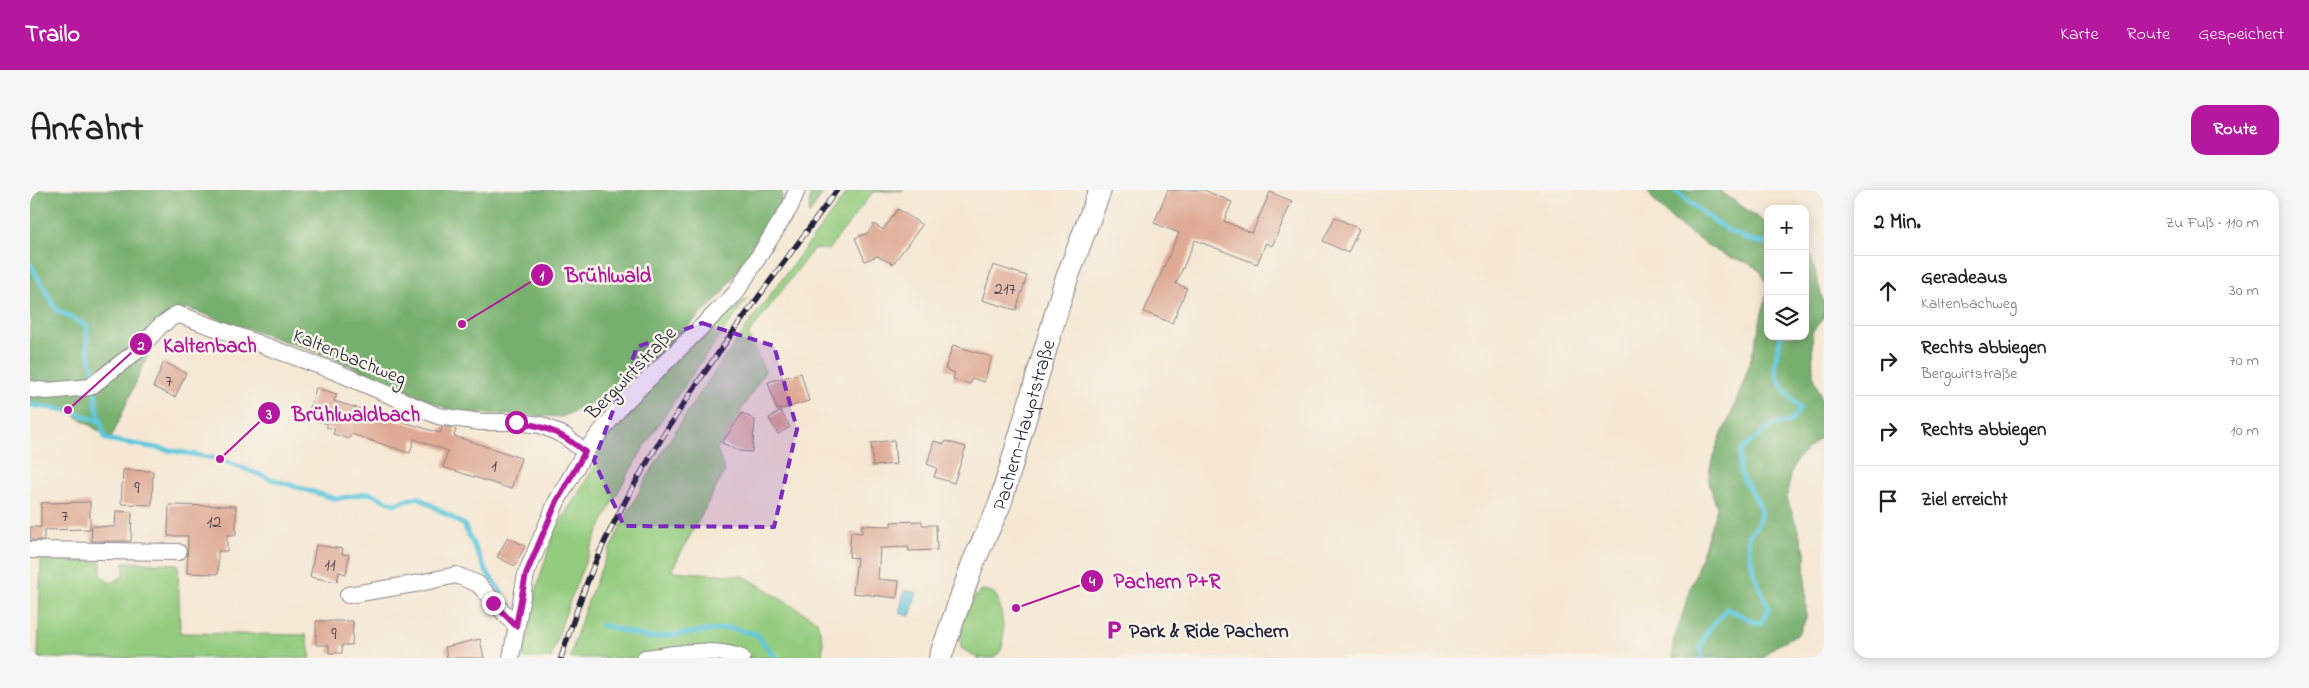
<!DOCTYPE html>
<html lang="de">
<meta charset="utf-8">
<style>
:root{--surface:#fff;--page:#f6f6f6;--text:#202124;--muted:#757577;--line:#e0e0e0;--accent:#b5179e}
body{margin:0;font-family:"Indie Flower",sans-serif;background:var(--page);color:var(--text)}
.controls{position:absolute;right:15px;top:15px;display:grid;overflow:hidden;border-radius:10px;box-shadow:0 2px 12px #0003}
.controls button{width:45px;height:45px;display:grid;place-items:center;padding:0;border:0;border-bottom:1px solid var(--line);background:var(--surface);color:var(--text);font:25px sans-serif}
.stop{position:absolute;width:15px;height:15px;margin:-11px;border:4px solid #b5179e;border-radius:50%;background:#fff}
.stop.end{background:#b5179e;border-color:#fff;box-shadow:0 1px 5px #0008}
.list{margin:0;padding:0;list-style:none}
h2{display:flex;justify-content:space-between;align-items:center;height:65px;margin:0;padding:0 20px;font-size:21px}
h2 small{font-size:16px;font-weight:400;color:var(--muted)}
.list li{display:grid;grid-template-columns:32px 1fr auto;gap:15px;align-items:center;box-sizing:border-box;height:70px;padding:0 20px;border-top:1px solid var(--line)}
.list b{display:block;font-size:19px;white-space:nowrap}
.list p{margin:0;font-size:16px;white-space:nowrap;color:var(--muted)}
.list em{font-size:16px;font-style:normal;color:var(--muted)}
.icon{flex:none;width:28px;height:28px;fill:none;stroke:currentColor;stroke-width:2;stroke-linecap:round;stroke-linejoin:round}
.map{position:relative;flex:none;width:1794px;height:468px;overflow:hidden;border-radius:15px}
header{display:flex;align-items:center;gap:30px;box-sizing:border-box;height:70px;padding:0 25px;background:var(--accent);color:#fff}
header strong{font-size:24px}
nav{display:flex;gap:28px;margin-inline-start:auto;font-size:18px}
.intro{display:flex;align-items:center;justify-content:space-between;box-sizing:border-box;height:120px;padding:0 30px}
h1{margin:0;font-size:35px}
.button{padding:12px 22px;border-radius:15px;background:var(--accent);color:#fff;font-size:18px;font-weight:700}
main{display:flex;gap:30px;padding:0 30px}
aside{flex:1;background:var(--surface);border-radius:15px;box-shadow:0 2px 12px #0003}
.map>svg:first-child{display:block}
.green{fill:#94cc7f;stroke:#5b775d}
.forest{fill:#77b06e;stroke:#4c6954}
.water{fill:#61c7de;stroke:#42748c}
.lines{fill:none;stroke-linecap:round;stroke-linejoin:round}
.stream{stroke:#61c7de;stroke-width:5}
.building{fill:#dfaa95}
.street-casing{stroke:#8c8487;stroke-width:18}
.secondary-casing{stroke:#8c8487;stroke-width:24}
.street{stroke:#fff;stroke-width:16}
.secondary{stroke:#fff;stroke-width:22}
.rail-casing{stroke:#22223b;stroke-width:5.5}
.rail{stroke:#f7f3e8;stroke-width:4;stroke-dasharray:11;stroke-linecap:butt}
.route{stroke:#b5179e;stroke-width:6}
.marked{fill:#7b2cbf;fill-opacity:0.2;stroke:#7b2cbf;stroke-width:4;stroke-dasharray:10 6;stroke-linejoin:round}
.labels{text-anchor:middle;stroke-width:5;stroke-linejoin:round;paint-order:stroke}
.number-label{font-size:18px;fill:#514452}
.street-label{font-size:20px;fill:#22223b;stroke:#f7f3e8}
.poi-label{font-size:20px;font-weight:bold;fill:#22223b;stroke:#f7f3e8;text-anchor:start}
.leader{fill:none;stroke:#b5179e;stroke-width:2}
.callout-dot{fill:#b5179e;stroke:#f7f3e8;stroke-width:2}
.mark-label{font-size:15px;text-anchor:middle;font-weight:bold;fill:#fff}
.callout-label{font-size:21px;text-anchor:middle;font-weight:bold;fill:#b5179e;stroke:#f7f3e8;stroke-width:5;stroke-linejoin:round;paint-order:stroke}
</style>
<header>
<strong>Trailo</strong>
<nav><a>Karte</a><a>Route</a><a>Gespeichert</a></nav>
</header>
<div class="intro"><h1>Anfahrt</h1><a class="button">Route</a></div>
<main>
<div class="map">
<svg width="1794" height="468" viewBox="0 0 1794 468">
<rect width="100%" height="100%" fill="#f7f3e8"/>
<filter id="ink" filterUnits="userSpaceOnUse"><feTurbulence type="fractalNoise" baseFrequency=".02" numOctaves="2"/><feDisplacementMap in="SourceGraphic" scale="10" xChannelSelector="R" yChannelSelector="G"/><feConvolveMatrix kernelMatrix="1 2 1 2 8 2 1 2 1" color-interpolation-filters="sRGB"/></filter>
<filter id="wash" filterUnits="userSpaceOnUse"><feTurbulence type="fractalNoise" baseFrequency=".0096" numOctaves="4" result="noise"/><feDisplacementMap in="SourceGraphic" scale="20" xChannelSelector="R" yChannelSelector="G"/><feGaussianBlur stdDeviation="1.12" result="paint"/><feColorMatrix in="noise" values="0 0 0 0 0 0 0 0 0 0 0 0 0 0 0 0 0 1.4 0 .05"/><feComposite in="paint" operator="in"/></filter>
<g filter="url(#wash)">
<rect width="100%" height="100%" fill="#f5e7d3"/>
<path class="green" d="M 819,0 L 874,0 L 843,2 L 798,60 L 784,58 L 718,145 L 735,181 L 687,260 L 695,281 L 641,381 L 714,386 L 787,431 L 793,452 L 792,468 L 540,468 C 584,299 716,138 819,0 Z
M 718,108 C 669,174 620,241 582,313 C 557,363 537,415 521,468 L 493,468 L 508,394 L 524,342 L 570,268 L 564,262 C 609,207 660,150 718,108 Z
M 11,370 L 71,372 L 71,385 L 80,393 L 94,386 L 94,372 L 148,374 L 150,443 L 276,445 L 281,468 L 8,468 Z
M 952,400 C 957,400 963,401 966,406 C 972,414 976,451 971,460 C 970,463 965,466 963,468 L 947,468 L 931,458 C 928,439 936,411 952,400 Z"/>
<path class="forest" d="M 0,0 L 752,0 L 752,10 L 692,104 L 596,196 L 532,227 L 424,222 L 304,168 L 156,118 L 124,151 L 81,249 L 41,223 L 0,213 Z
M 780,0 L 795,0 L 779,25 Z
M 1617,0 L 1689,0 L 1738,35 L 1738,146 L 1775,146 L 1775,57 L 1781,67 L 1794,114 L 1793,128 L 1782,142 L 1783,184 L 1794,217 L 1794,237 L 1791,247 L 1767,269 L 1760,285 L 1757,308 L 1775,361 L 1776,429 L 1769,443 L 1741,459 L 1734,468 L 1643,468 L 1643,453 L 1687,318 C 1684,307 1678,296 1679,285 C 1681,263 1696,237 1704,217 C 1716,187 1726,156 1732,123 C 1735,112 1739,100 1735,90 C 1727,70 1711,73 1695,65 C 1673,55 1628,22 1617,0 Z"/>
<path class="water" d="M 875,400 L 887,403 L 880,426 L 869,423 Z"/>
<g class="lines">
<path class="stream" d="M 1645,0 C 1672,23 1701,49 1738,54
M 0,74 L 27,120 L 57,136 L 57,155 L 65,189
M 65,197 L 66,214 L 75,249 L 190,269 L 238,288 L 306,309 L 339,303 L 364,314 L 388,307 L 434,335 L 456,381 L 472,403
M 0,215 L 38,220 L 71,232
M 572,435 L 619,448 L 699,438 L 726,444 L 746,468
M 1672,468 C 1667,447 1684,434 1697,419 L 1730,434 L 1739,418 C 1726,392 1720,376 1718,346 C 1747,316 1718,308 1710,280 C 1708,274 1711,265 1711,260 L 1744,234 L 1761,232 L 1770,218 C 1744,188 1740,187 1751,146"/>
</g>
<g id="blocks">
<path class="building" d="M 1138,0 L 1174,0 L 1202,12 L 1194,31 L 1222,43 L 1240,2 L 1262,11 L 1242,56 L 1236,53 L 1227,74 L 1165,50 L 1146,94 L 1157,98 L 1142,133 L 1114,122 L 1149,43 L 1124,33 Z
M 868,19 L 892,35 L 863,74 L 847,66 L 835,71 L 825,48 L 838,43 L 844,34 L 853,40 Z
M 1305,27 L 1329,39 L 1318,63 L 1293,51 Z
M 963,75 L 997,86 L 986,120 L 952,110 Z
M 923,155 L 962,167 L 954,192 L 942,188 L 940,194 L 923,189 L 925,183 L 915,179 Z
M 134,172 L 156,183 L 145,207 L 123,197 Z
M 771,183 L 779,211 L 747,220 L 738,192 Z
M 286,198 L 307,204 L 304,211 L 410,243 L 412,237 L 422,238 L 426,240 L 424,246 L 491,268 L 481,299 L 413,277 L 418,261 L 384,249 L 380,263 L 321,244 L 319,249 L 303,244 L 305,239 L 296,237 L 298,234 L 277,228 Z
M 751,221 L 760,237 L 748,244 L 739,228 Z
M 712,223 L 725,230 L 722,262 L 709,261 L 692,253 Z
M 864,250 L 866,274 L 843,276 L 841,253 Z
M 904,251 L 914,254 L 916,251 L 936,257 L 924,293 L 904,287 L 907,278 L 897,274 Z
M 93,280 L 123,281 L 122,315 L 91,314 Z
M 60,312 L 60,339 L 14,340 L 14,350 L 0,350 L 0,337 L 11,337 L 11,313 Z
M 139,315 L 206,316 L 206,345 L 197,345 L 197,361 L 188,361 L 188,384 L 157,383 L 158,346 L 138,346 Z
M 86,321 L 102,322 L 101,351 L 61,351 L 62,336 L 85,337 Z
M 892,331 L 892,335 L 906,335 L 907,360 L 879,361 L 878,357 L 850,358 L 848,389 L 869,391 L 867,408 L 823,403 L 827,368 L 819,367 L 821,342 L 832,343 L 832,335 L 861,336 L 861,332 Z
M 478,347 L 495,356 L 485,376 L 467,367 Z
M 286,355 L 313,359 L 312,364 L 319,365 L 316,384 L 309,382 L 307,392 L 280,387 Z
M 286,431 L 323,431 L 322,455 L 312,455 L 312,463 L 299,463 L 299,455 L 286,455 Z
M 450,449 L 454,468 L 417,468 L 415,457 Z"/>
</g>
</g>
<g filter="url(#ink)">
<use href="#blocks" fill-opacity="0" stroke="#8c8487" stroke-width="1"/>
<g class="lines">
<defs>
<path id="street" d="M 0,199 L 17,201 L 60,197 L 108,160 L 130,136 L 147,124 L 304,181 L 408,226 L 451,232 L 486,232 L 511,235 L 535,246 L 555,262
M 0,360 L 148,362
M 318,405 L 390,393 L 426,385 L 448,394 L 486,436
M 481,468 L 496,384 L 527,311 L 555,262 L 592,215 L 705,104 L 760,17 L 767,0
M 615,468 C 646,464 682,456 712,468"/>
<g id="secondary">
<path id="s1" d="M 910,468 L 943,373 L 970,314 L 1034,96 L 1070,0"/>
</g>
</defs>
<use href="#street" class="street-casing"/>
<use href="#secondary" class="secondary-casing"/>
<use href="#street" class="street"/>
<use href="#secondary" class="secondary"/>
<defs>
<path id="rail" d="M 531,468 C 544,428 557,388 575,351 C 636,224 725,113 807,0"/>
</defs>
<use href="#rail" class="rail-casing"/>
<use href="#rail" class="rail"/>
</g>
</g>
<g class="lines" filter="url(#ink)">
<path class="route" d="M 463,413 L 486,436 L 496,384 L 527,311 L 555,262 C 531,243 516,236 486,232"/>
</g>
<path class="marked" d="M 672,133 L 744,156 L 767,239 L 744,337 L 594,336 L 564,271 L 607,157 Z"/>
<defs>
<symbol id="parking-bare" viewBox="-9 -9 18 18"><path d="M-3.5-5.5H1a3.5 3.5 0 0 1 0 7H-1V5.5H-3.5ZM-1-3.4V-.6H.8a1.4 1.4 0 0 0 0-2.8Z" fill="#b5179e" stroke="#f7f3e8" stroke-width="2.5" paint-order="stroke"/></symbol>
</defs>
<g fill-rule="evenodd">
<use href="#parking-bare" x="1070" y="426" width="28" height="28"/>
</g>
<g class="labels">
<g class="number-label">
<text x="975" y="104">217</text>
<text x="139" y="196">7</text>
<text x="464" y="281">1</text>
<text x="107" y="303">9</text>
<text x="35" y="331">7</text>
<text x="184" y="337">12</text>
<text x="300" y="380">11</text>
<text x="304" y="449">9</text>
</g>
<g class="street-label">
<text transform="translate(320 166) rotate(22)" y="7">Kaltenbachweg</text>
<text transform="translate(600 182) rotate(-46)" y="7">Bergwirtstraße</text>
<text dy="7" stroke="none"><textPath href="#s1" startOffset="248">Pachern-Hauptstraße</textPath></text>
</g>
<g class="poi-label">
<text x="1099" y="447">Park &amp; Ride Pachern</text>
</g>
</g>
<path class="leader" d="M432 134L512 85M38 220L111 154M190 269L239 223M986 418L1062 391"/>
<g class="callout-dot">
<circle cx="432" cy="134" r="5"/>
<circle cx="38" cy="220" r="5"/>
<circle cx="190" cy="269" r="5"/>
<circle cx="986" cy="418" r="5"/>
<circle cx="512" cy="85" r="12"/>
<circle cx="111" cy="154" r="12"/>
<circle cx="239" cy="223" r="12"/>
<circle cx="1062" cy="391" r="12"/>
</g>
<g class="mark-label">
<text x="512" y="90">1</text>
<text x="111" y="160">2</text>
<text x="239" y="229">3</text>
<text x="1062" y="396">4</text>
</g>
<g class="callout-label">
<text x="578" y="92">Brühlwald</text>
<text x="180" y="162">Kaltenbach</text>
<text x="326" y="231">Brühlwaldbach</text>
<text x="1137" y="398">Pachern P+R</text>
</g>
</svg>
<div class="controls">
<button>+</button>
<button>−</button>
<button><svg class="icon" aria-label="layers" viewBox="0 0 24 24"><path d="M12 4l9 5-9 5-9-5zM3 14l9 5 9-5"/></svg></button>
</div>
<div class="stop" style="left:486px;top:232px"></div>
<div class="stop end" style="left:463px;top:413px"></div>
</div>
<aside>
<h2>2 Min.<small>Zu Fuß · 110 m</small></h2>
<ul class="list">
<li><svg class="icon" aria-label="ahead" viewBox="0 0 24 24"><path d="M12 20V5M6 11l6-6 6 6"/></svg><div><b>Geradeaus</b><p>Kaltenbachweg</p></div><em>30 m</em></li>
<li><svg class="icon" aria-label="right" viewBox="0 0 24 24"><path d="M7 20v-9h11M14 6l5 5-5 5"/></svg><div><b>Rechts abbiegen</b><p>Bergwirtstraße</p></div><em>70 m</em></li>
<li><svg class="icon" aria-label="right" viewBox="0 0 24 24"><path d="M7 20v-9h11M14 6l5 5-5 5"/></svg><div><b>Rechts abbiegen</b></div><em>10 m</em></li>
<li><svg class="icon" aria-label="arrive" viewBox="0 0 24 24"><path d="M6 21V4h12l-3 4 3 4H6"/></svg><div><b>Ziel erreicht</b></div></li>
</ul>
</aside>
</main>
